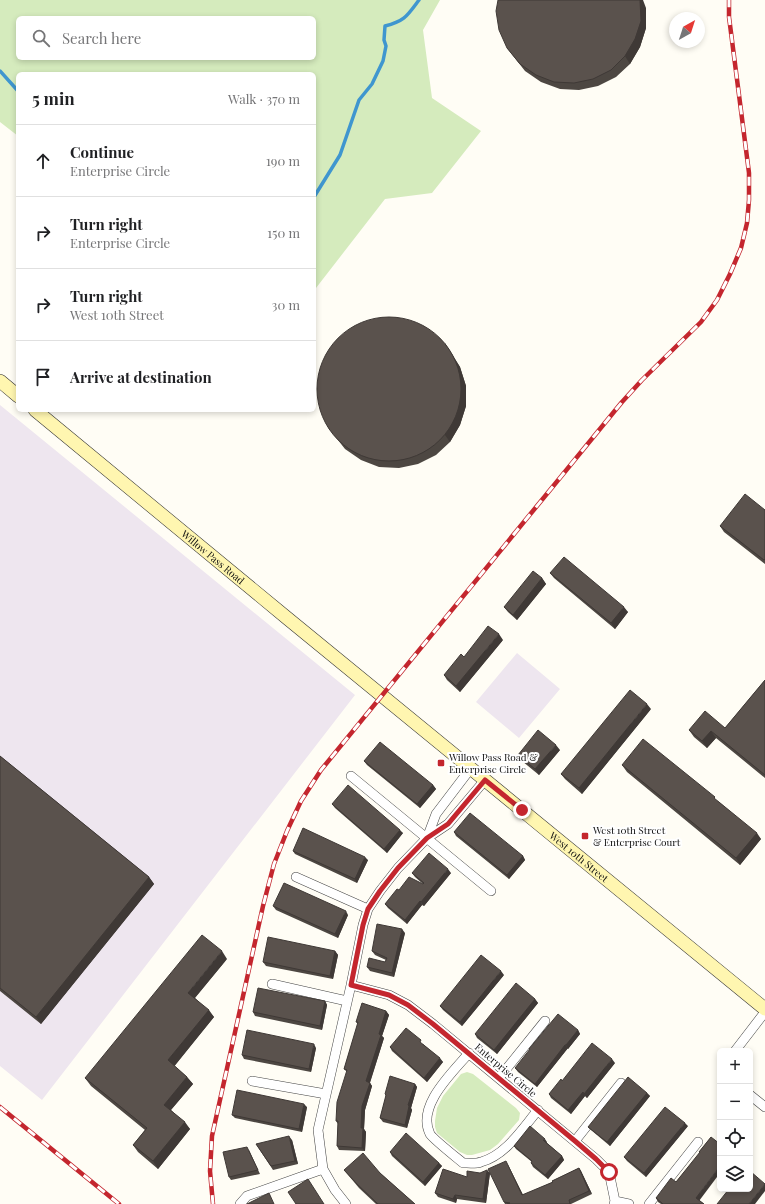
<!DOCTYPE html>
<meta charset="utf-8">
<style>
:root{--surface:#fff;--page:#f6f6f6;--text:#202124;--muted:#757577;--line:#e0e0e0}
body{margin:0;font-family:"Playfair Display",serif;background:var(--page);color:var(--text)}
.controls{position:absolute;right:12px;bottom:12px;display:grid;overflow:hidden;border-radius:6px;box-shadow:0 2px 6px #0003}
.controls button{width:36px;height:36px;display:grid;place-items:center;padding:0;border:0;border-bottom:1px solid var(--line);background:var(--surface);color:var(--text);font:20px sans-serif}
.compass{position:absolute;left:669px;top:12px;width:36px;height:36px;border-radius:50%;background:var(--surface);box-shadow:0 2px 6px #0003;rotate:39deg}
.stop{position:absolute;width:12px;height:12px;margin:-9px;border:3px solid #c4262e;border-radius:50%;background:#fff}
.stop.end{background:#c4262e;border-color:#fff;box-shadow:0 1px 4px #0008}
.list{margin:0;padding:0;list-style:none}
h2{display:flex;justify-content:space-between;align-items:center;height:52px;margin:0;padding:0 16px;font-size:17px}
h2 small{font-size:13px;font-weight:400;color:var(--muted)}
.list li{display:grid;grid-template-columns:26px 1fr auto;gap:12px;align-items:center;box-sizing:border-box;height:72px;padding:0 16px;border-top:1px solid var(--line)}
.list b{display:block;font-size:15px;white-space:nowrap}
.list p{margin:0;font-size:13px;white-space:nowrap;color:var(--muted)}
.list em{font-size:13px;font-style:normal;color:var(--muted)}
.icon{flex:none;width:22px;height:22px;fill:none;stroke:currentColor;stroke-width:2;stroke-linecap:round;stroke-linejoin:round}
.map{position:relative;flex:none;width:765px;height:1204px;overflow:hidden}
.search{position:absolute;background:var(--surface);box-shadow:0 2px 6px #0003;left:16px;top:16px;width:300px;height:44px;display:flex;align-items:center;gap:10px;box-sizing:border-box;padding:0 14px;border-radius:6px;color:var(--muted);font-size:15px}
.panel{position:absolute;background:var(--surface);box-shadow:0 2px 6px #0003;left:16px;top:72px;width:300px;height:340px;border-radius:6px}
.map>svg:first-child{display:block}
.industrial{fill:#eee6ef}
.green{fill:#d5ebbd;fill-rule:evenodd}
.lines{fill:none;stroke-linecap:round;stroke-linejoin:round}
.stream{stroke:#3f96cf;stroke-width:3.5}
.minor-casing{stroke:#444;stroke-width:10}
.secondary-casing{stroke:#333;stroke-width:14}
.minor{stroke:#fff;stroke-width:9}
.secondary{stroke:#fff6b0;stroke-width:13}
.rail-casing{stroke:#c4262e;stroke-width:4.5}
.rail{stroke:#fff;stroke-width:3;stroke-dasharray:9;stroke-linecap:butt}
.wall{fill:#4d4742}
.shaded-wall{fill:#3f3936}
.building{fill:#5a524d;stroke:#3f3936}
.route{stroke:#c4262e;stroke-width:5}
.poi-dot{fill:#c4262e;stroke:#fff;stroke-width:1.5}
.labels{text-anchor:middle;stroke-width:4;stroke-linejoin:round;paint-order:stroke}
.street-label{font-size:10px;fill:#111;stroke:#fff}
.poi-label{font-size:10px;fill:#111;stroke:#fff;text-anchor:start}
</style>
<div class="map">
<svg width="765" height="1204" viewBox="0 0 765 1204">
<rect width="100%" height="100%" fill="#fffdf5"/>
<path class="industrial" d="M 0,405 L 355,695 L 42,1100 L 0,1066 Z
M 517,653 L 560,689 L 519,738 L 476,702 Z"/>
<path class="green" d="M 0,0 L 440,0 L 423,30 L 432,98 L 481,131 L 432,193 L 385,199 L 316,288 L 314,289 L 314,74 L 18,74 L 18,136 L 0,122 ZM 18,18 L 314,18 L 314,58 L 18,58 Z
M 467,1072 L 473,1074 L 516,1108 L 520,1113 L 519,1120 L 498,1144 L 490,1150 L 472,1155 L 467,1155 L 460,1152 L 437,1133 L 435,1127 L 435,1121 L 437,1108 L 443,1096 L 461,1074 Z"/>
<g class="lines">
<path class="stream" d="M 0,71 L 18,91
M 314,197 L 340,155 L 359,100 L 372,84 L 383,61 L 386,46 L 384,40 L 385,26 C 405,21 407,16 419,0"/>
<defs>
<path id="minor" d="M 351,776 L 491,891
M 427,838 L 436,814 L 471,768
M 296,877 L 368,909
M 272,984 L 347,1001
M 351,985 L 363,925 L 368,909 L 380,891 L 398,868 L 427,838 L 448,824 L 485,780
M 735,1051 L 765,1012
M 469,1053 C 452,1073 416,1106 430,1134 C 433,1139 457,1158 463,1163 C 468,1163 476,1164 481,1162 C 506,1155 522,1129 538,1110
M 499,1078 L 545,1021
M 252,1081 L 326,1094
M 750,1095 L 765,1107
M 575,1141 L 621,1083
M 615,1201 L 629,1204
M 240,1204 L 247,1196 L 323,1169
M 346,1204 L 335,1190 L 323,1169 L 318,1130 L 351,985 L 389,995 L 408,1005 L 433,1024 L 596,1159 L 609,1172 L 615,1201 L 614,1204
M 649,1204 L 698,1142"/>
<g id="secondary">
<path d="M 0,381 L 18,396"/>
<path id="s1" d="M 35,410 L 287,618 L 765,1009"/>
</g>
</defs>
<use href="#minor" class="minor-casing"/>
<use href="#secondary" class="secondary-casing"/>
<use href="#minor" class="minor"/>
<use href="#secondary" class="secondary"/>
<defs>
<path id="rail" d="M 0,1107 L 119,1204
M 213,1204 L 210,1171 L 212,1136 L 263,906 L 274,864 L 287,831 L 301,801 L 321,770 L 622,402 L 642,380 L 701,322 L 717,300 L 730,274 L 741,248 L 747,223 L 749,200 L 749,173 L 729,17 L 729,0"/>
</defs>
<use href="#rail" class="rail-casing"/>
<use href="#rail" class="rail"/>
</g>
<path class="wall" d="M 646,8 L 646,28 L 640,47 L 630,64 L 616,77 L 598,86 L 579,90 L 560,89 L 541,82 L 525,71 L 507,48 Z
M 450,351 L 460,367 L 466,386 L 466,406 L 460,425 L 450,442 L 436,455 L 418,464 L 399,468 L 379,467 L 361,460 L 345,449 L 327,426 Z
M 765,510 L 765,564 L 724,532 L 720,526 Z
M 550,573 L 628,612 L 615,629 L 554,578 Z
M 542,578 L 546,584 L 517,620 L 508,612 L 504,607 Z
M 503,640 L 460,692 L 447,680 L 444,675 Z
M 765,680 L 765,778 L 716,738 L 707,748 L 694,737 L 689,730 L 725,728 Z
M 651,709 L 582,794 L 565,779 L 561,774 Z
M 560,750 L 539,775 L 522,761 L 518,755 Z
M 0,756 L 149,877 L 154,884 L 41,1024 L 0,991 Z
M 364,761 L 433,785 L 436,789 L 420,808 L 367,765 Z
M 622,765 L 719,802 L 761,839 L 740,865 L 627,772 Z
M 332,804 L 403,833 L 387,853 L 335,808 Z
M 454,832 L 523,856 L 525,860 L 509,879 L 456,836 Z
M 293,851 L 368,860 L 357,883 L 295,854 Z
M 412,873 L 451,873 L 424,906 L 422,905 L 407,924 L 388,908 L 385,904 L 399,890 L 423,884 L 415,877 Z
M 273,906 L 348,915 L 338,938 L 276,910 Z
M 405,933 L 394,977 L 370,971 L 367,967 L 385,962 L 386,960 L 375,955 L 372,951 Z
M 335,951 L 338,955 L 333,979 L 266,966 L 263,962 Z
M 227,959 L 195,998 L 214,1017 L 174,1066 L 187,1077 L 193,1084 L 171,1110 L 190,1129 L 158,1169 L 138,1152 L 133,1145 L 145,1130 L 91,1086 L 85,1078 Z
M 504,975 L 462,1026 L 443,1010 L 440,1006 Z
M 535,999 L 538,1003 L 497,1054 L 477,1038 L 475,1034 Z
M 325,1001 L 327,1005 L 322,1030 L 255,1016 L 253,1012 Z
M 386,1011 L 389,1015 L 382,1036 L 384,1038 L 370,1083 L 372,1086 L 365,1110 L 364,1129 L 366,1132 L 365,1151 L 339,1150 L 337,1146 L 338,1124 L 336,1121 L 347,1072 L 344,1069 L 358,1024 L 356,1022 Z
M 578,1030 L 580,1034 L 568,1049 L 568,1048 L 537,1087 L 518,1072 L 515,1068 Z
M 423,1044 L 443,1062 L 427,1082 L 392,1051 L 390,1047 Z
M 316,1048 L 311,1072 L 244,1059 L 242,1055 Z
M 615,1063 L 587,1098 L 585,1096 L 571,1114 L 551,1098 L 549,1094 L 562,1081 Z
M 415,1084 L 417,1087 L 411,1108 L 412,1110 L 407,1128 L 383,1122 L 380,1118 L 386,1096 L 385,1094 Z
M 647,1093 L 650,1096 L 610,1146 L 591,1130 L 588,1127 Z
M 307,1107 L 302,1132 L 235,1118 L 232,1115 Z
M 688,1126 L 646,1177 L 627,1161 L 624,1157 Z
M 711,1137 L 699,1200 L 704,1204 L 661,1204 L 658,1202 L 656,1198 L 676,1182 L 700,1153 L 699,1152 Z
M 292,1140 L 298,1164 L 273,1170 L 256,1144 Z
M 547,1142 L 547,1143 L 562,1156 L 564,1160 L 548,1179 L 533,1167 L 531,1163 L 532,1162 L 516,1149 L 514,1146 Z
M 249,1150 L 260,1174 L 231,1180 L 229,1177 Z
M 390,1152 L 439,1163 L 442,1166 L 425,1186 L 392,1156 Z
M 508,1165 L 523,1195 L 553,1182 L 552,1181 L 579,1168 L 581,1171 L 592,1194 L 571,1204 L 505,1204 L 504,1202 Z
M 344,1170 L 380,1173 L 415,1204 L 376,1204 L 359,1188 Z
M 480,1173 L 490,1173 L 486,1203 L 457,1199 L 456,1203 L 438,1197 L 435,1193 L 467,1177 Z"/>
<path class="shaded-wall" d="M 640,0 L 643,0 L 646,8 L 646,28 L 640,47 L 630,64 L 625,56 Z
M 445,343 L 460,367 L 466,386 L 466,406 L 460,425 L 450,442 L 445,435 Z
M 542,578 L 546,584 L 517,620 L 513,615 Z
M 624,607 L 628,612 L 615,629 L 611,623 Z
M 499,634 L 503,640 L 460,692 L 456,686 Z
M 647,704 L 651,709 L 582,794 L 579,788 Z
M 711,731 L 716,738 L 707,748 L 702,741 Z
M 556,745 L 560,750 L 539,775 L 535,769 Z
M 433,785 L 436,789 L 420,808 L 417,804 Z
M 400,830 L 403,833 L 387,853 L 384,849 Z
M 757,833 L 761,839 L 740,865 L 736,858 Z
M 523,856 L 525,860 L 509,879 L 507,875 Z
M 365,857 L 368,860 L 357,883 L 355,879 Z
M 448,869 L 451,873 L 424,906 L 421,902 Z
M 149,877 L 154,884 L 41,1024 L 36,1017 Z
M 420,901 L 422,905 L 407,924 L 405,920 Z
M 346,911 L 348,915 L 338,938 L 335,934 Z
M 402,929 L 405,933 L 394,977 L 392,973 Z
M 222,951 L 227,959 L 193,1000 L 188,993 Z
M 335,951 L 338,955 L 333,979 L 330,976 Z
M 501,971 L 504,975 L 462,1026 L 460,1022 Z
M 535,999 L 538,1003 L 497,1054 L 494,1050 Z
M 325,1001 L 327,1005 L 322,1030 L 320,1026 Z
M 209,1010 L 214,1017 L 173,1068 L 168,1060 Z
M 386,1011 L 389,1015 L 382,1036 L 384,1038 L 369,1085 L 366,1081 L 379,1034 Z
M 578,1030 L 580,1034 L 568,1049 L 566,1045 Z
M 314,1044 L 316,1048 L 311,1072 L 309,1069 Z
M 565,1045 L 568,1048 L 537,1087 L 535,1084 Z
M 440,1058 L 443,1062 L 427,1082 L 424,1078 Z
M 612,1059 L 615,1063 L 587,1098 L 584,1094 Z
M 187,1077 L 193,1084 L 169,1112 L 164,1105 Z
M 370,1083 L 372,1086 L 365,1110 L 364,1129 L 366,1132 L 365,1151 L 362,1148 L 361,1128 L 362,1106 Z
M 415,1084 L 417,1087 L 411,1108 L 412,1110 L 407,1128 L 405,1125 L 408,1105 Z
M 583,1092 L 585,1096 L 571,1114 L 568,1110 Z
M 647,1093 L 650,1096 L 610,1146 L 607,1142 Z
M 304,1104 L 307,1107 L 302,1132 L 299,1129 Z
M 185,1122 L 190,1129 L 158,1169 L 153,1161 Z
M 685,1123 L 688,1126 L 646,1177 L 644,1173 Z
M 289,1136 L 292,1140 L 298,1164 L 295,1161 Z
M 545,1139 L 547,1142 L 546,1144 L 543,1140 Z
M 562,1156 L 564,1160 L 548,1179 L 545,1175 Z
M 506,1161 L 525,1199 L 522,1195 Z
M 439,1163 L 442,1166 L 425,1186 L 423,1182 Z
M 720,1166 L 720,1173 L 699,1201 L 696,1198 Z
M 579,1168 L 581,1171 L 592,1194 L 589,1191 Z
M 487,1170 L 490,1173 L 486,1203 L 483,1199 Z
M 765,1184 L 765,1191 L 755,1204 L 749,1204 Z
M 455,1195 L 457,1199 L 456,1203 L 453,1199 Z"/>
<path class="building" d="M 498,0 L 640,0 L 641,21 L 635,39 L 625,56 L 611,70 L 593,79 L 574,83 L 554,82 L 536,75 L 520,64 L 507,48 L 499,30 L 496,11 Z
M317 389a72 72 0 1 1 144 0a72 72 0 1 1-144 0Z
M 745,494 L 765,510 L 765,559 L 764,560 L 720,526 Z
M 564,557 L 624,607 L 611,623 L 550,573 Z
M 533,571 L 542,578 L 513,615 L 504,607 Z
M 488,626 L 499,634 L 456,686 L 444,675 L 461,654 L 464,657 Z
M 765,680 L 765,775 L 711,731 L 702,741 L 689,730 L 705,711 L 725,728 Z
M 630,690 L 647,704 L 579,788 L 561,774 Z
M 538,730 L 556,745 L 535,769 L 518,755 Z
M 643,739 L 715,797 L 714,798 L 757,833 L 736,858 L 622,765 Z
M 380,742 L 433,785 L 417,804 L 364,761 Z
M 0,756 L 149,877 L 36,1017 L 0,988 Z
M 348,785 L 400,830 L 384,849 L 332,804 Z
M 470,813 L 523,856 L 507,875 L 454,832 Z
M 303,828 L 365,857 L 355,879 L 293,851 Z
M 429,853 L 448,869 L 421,902 L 420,901 L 405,920 L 385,904 L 397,889 L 399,890 L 409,877 L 423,884 L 424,883 L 412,873 Z
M 284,883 L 346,911 L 335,934 L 273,906 Z
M 377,924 L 402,929 L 392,973 L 367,967 L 369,958 L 385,962 L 387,958 L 372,951 Z
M 202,935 L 222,951 L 188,993 L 209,1010 L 168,1060 L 187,1077 L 164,1105 L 185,1122 L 153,1161 L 133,1145 L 147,1128 L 85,1078 Z
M 268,937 L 335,951 L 330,976 L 263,962 Z
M 481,955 L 501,971 L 460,1022 L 440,1006 Z
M 516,983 L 535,999 L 494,1050 L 475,1034 Z
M 258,988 L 325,1001 L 320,1026 L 253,1012 Z
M 362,1003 L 386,1011 L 379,1034 L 381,1035 L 366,1081 L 370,1083 L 362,1106 L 361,1128 L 363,1128 L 362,1148 L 337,1146 L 338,1121 L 336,1121 L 337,1102 L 347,1070 L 344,1069 L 358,1022 L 356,1022 Z
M 558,1014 L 578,1030 L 566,1045 L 565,1045 L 535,1084 L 515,1068 L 530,1049 L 529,1049 Z
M 406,1028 L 421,1040 L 420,1042 L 440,1058 L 424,1078 L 390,1047 Z
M 247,1030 L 314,1044 L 309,1069 L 242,1055 Z
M 592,1043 L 612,1059 L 584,1094 L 583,1092 L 568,1110 L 549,1094 L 561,1079 L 562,1081 Z
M 390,1076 L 415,1084 L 408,1105 L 409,1106 L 405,1125 L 380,1118 L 386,1095 L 385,1094 Z
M 628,1077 L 647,1093 L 607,1142 L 588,1127 Z
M 237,1090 L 304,1104 L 299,1129 L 232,1115 Z
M 665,1107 L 685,1123 L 644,1173 L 624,1157 Z
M 530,1126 L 545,1139 L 543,1140 L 562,1156 L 545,1175 L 531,1163 L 532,1161 L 514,1146 Z
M 406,1133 L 439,1163 L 423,1182 L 390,1152 Z
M 289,1136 L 295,1161 L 271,1166 L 256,1144 Z
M 711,1137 L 720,1144 L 720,1166 L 696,1198 L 704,1204 L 663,1204 L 656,1198 L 671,1178 L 676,1182 L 700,1152 L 699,1152 Z
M 247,1147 L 258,1170 L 229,1177 L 223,1152 Z
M 363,1153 L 380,1173 L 415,1204 L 378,1204 L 357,1184 L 344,1170 Z
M 506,1161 L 522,1195 L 553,1182 L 552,1181 L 579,1168 L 589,1191 L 569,1200 L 570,1204 L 507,1204 L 510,1203 L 504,1202 L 488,1169 Z
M 443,1169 L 467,1177 L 467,1171 L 480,1173 L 487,1170 L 483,1199 L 455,1195 L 453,1199 L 435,1193 Z
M 750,1171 L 765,1184 L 749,1204 L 717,1204 L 729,1189 L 750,1189 Z
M 308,1179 L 324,1204 L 296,1204 L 288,1192 Z
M 269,1193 L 274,1204 L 247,1204 Z"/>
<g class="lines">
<path class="route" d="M 522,810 L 485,780 L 448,824 L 427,838 L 398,868 L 380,891 L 368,909 L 363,925 L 351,985 L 389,995 L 408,1005 L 433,1024 L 575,1141 L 596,1159 L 609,1172"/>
</g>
<g class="poi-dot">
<rect x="437" y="759" width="8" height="8" rx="2"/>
<rect x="581" y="832" width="8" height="8" rx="2"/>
</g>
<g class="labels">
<g class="street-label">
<text dy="4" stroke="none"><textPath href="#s1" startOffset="231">Willow Pass Road</textPath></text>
<text dy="4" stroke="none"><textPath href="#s1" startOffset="704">West 10th Street</textPath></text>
<text transform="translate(506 1070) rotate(40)" y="4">Enterprise Circle</text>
</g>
<g class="poi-label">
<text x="449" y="761">Willow Pass Road &amp;<tspan x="449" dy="12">Enterprise Circle</tspan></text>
<text x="593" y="834">West 10th Street<tspan x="593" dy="12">&amp; Enterprise Court</tspan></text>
</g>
</g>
</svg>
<div class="controls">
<button>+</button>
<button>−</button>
<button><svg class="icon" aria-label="locate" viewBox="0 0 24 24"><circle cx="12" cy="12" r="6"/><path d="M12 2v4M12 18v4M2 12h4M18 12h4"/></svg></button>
<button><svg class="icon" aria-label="layers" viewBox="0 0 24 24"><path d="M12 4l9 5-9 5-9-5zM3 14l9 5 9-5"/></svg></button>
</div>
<svg class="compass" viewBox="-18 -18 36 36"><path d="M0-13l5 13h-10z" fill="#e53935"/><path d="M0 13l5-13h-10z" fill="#757577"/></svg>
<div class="stop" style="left:609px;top:1172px"></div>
<div class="stop end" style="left:522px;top:810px"></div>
<div class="search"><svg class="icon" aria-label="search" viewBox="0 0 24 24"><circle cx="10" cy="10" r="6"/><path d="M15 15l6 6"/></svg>Search here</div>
<section class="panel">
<h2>5 min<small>Walk · 370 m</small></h2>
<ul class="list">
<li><svg class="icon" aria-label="ahead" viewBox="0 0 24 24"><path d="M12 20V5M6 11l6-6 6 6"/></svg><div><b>Continue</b><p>Enterprise Circle</p></div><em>190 m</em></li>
<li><svg class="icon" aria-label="right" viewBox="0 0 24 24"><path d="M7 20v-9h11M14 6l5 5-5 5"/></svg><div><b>Turn right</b><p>Enterprise Circle</p></div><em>150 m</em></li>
<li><svg class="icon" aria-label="right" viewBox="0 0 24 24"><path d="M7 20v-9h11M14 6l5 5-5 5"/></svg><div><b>Turn right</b><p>West 10th Street</p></div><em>30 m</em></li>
<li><svg class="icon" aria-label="arrive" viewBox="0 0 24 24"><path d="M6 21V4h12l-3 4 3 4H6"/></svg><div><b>Arrive at destination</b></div></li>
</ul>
</section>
</div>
